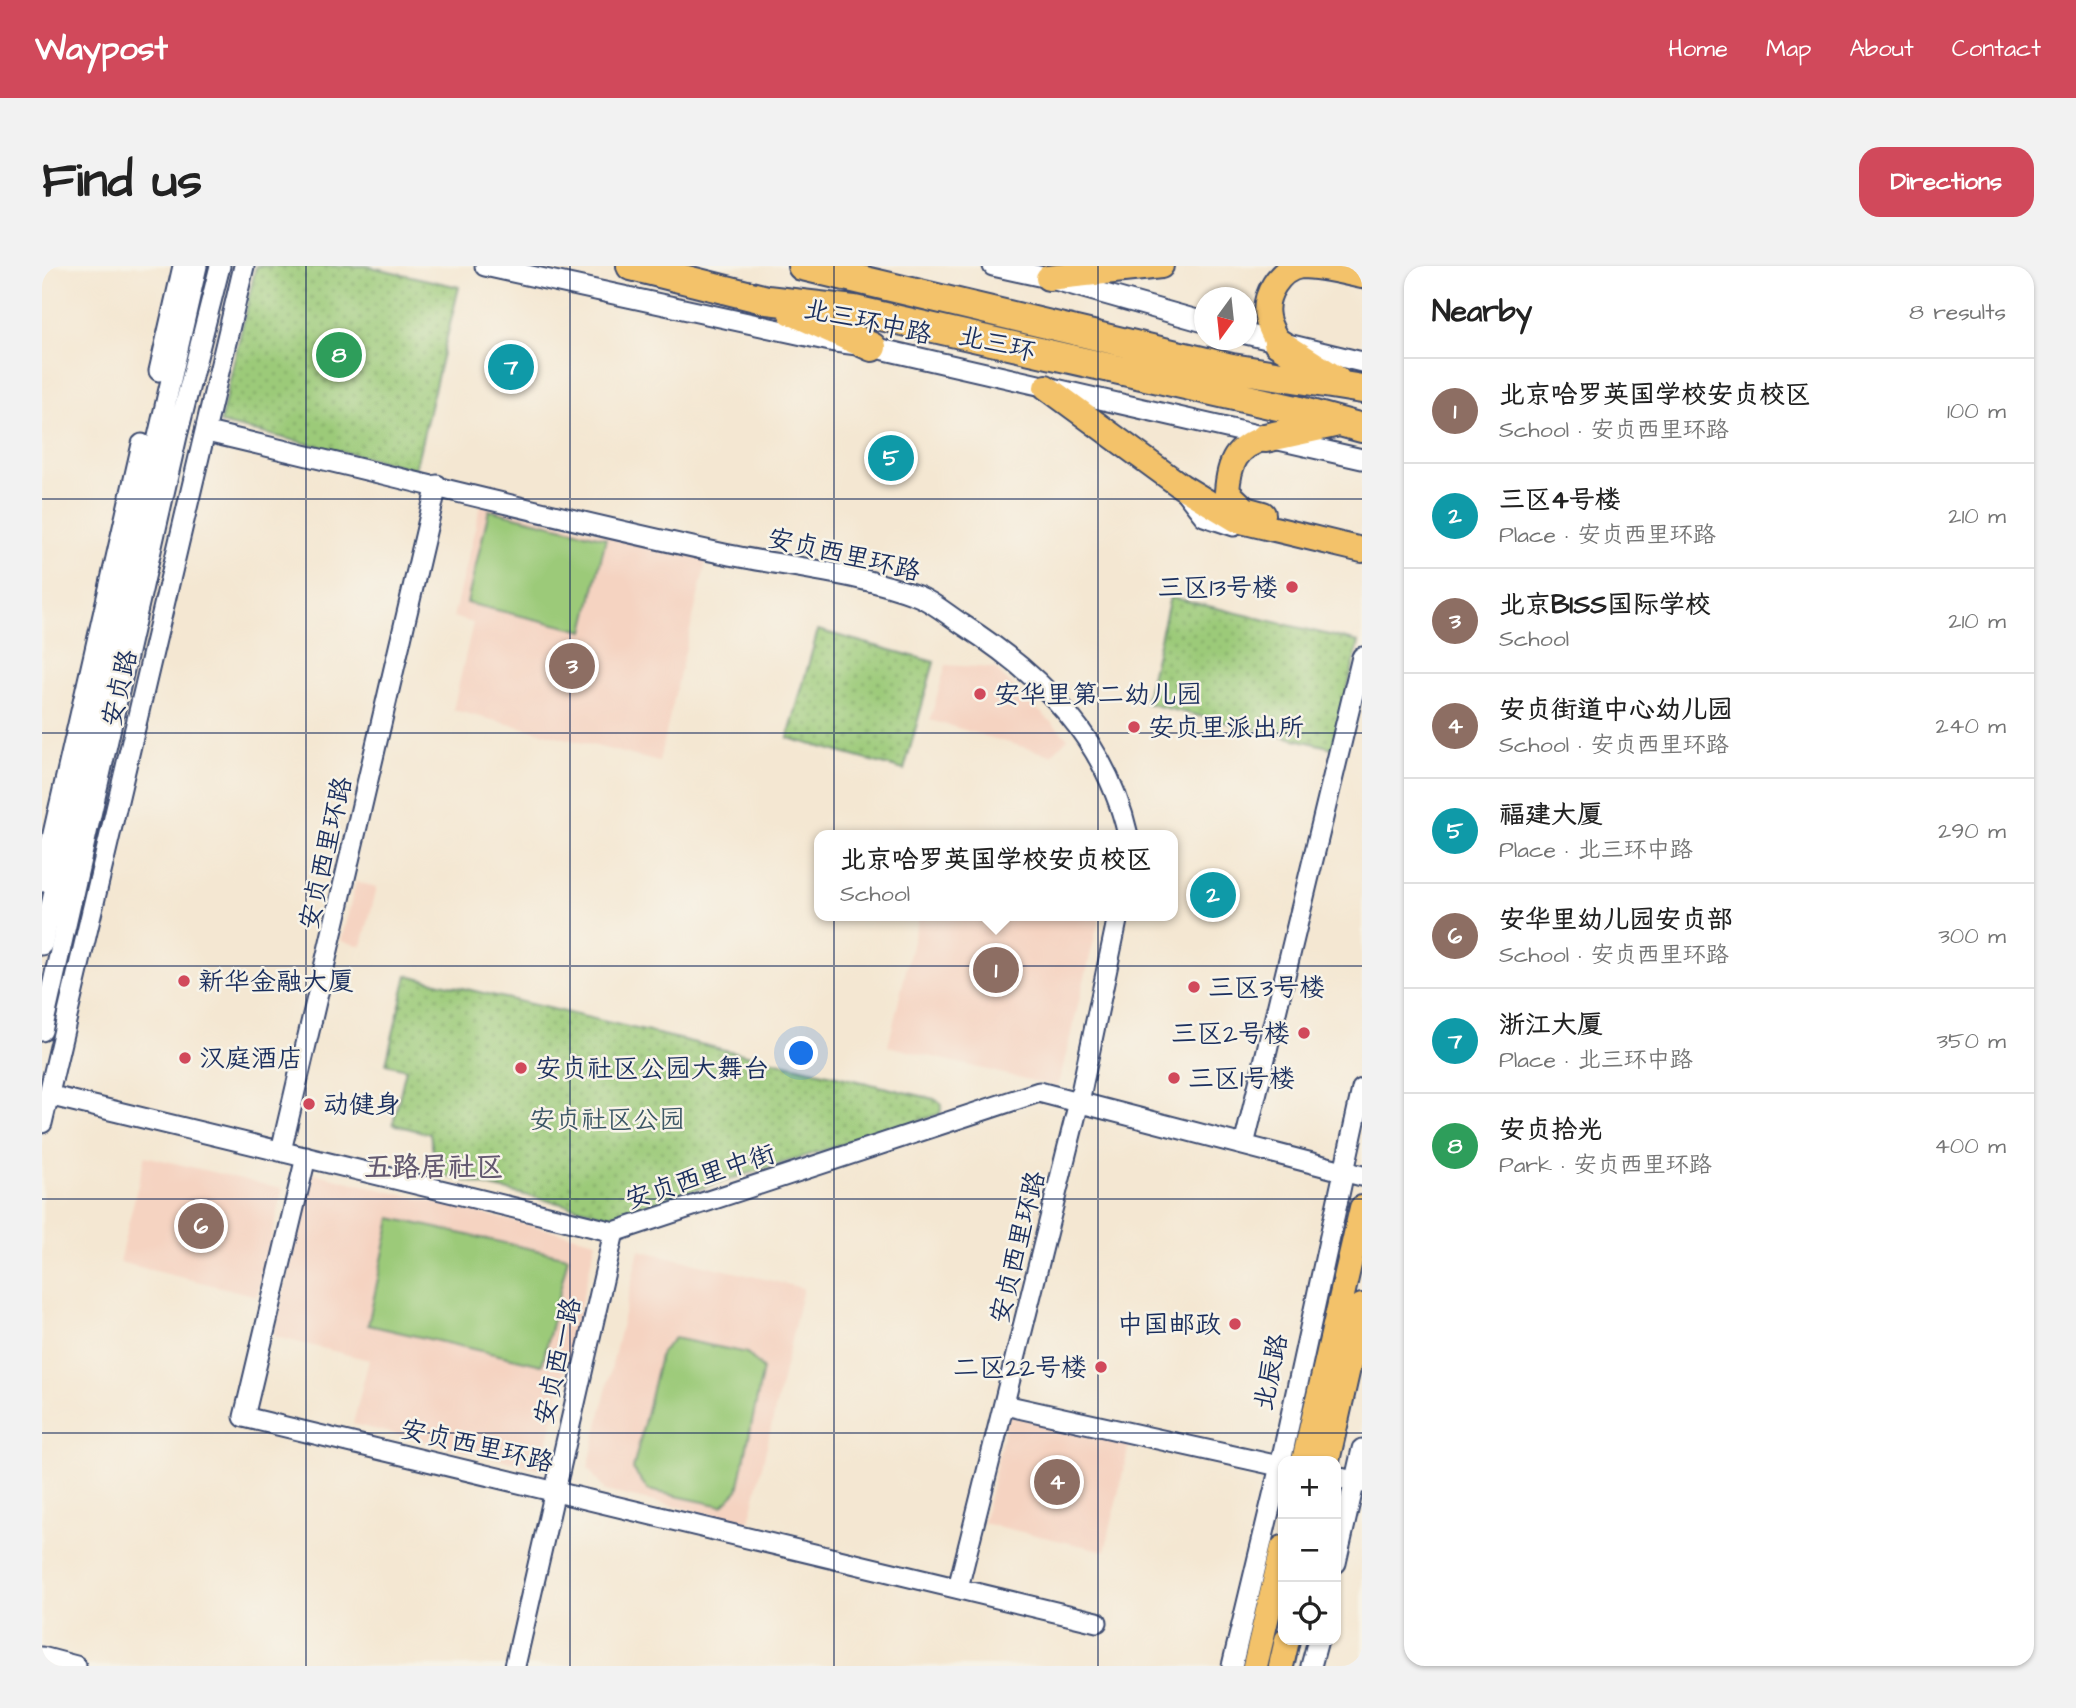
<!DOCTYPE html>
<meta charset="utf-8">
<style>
:root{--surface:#fff;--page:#f2f2f2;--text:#222;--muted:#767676;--line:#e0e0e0;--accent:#d1495b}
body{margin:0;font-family:"Architects Daughter","LXGW WenKai TC",sans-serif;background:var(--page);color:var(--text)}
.controls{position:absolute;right:21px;bottom:21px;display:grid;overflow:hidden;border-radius:14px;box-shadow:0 2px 5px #0004}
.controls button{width:63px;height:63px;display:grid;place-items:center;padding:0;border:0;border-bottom:2px solid var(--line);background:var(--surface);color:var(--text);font:35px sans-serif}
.compass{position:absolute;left:1152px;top:21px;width:63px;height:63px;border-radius:50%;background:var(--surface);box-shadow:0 2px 5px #0004;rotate:195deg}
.you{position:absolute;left:760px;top:788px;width:24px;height:24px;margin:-18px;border:5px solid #fff;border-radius:50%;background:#1a73e8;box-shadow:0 0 0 10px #1a73e833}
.badge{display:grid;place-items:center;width:46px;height:46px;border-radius:50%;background:var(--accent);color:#fff;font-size:23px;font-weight:700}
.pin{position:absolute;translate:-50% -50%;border:4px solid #fff;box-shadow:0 2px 7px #0006}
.popup{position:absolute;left:772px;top:564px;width:364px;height:91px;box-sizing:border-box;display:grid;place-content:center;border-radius:14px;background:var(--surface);filter:drop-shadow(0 2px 5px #0005);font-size:23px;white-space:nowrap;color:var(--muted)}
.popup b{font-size:26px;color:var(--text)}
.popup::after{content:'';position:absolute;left:50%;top:100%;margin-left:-14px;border:14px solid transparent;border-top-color:var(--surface)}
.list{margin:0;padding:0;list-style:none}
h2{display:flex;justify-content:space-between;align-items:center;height:91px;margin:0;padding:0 28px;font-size:30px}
h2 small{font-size:23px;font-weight:400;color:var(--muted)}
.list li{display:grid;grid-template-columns:46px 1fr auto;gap:21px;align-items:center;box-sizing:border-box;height:105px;padding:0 28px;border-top:2px solid var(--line)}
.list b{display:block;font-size:26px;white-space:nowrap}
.list p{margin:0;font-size:23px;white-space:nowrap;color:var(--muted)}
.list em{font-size:23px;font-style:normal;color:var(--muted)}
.icon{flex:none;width:38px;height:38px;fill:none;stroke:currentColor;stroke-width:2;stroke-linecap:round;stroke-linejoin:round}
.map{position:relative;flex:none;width:1320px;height:1400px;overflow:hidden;border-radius:21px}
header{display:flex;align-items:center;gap:42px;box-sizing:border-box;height:98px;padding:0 35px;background:var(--accent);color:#fff}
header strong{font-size:33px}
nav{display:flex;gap:38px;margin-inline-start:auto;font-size:24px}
.intro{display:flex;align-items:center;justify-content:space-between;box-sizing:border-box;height:168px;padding:0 42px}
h1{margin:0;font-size:49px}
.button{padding:18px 32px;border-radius:21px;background:var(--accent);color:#fff;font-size:24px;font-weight:700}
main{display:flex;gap:42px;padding:0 42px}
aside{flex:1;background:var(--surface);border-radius:21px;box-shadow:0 2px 5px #0004}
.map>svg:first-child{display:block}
.built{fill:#f5d3c1}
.park{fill:url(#park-dots);stroke:#5c7c6c;stroke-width:2}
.pitch{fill:#9cca79;stroke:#5c7c6c;stroke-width:2}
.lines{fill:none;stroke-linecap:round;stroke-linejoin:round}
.minor-casing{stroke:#3c4b6f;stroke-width:23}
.major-casing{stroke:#3c4b6f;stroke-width:28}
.highway-casing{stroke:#3c4b6f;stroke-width:32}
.minor{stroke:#fff;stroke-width:19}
.major{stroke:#f3c26a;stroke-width:24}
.highway{stroke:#f3c26a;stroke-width:28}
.grid{fill:none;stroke:#1b2f5e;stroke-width:2;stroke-opacity:0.55}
.poi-dot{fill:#d1495b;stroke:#f7f3e8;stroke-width:2.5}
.labels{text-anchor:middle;stroke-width:5;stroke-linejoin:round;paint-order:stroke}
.street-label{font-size:26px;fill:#1b2f5e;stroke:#f7f3e8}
.poi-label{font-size:26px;fill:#1b2f5e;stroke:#f7f3e8;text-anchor:start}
.park-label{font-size:26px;fill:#3b5665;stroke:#f7f3e8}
.neighbourhood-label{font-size:28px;font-weight:bold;fill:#635970;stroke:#f7f3e8}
</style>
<header>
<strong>Waypost</strong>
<nav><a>Home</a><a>Map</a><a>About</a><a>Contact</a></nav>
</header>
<div class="intro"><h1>Find us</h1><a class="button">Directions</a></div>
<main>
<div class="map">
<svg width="1320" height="1400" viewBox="0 0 1320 1400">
<defs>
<pattern id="park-dots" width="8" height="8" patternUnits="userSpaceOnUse" patternTransform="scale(1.75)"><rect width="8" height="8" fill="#9cca79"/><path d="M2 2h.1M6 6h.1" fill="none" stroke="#7ea466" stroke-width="1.8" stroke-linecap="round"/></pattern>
</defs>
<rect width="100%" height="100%" fill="#f7f3e8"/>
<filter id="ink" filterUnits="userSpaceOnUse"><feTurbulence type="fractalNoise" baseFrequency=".0143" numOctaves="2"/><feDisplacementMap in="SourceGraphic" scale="14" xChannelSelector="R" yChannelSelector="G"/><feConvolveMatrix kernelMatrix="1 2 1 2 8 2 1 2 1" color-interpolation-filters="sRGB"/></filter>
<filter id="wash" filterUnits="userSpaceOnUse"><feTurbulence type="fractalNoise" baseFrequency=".00686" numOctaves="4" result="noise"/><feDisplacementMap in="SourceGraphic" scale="28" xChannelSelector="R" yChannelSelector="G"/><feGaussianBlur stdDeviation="1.57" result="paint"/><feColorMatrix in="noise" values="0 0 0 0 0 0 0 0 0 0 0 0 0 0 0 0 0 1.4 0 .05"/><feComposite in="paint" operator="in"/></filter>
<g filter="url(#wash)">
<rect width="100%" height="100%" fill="#f4e7d2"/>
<path class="built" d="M 439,238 L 665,292 L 617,496 L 411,444 L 431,357 L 411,351 Z
M 904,399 L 952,402 L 1026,472 L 1009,489 L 888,454 Z
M 314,616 L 335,621 L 320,680 L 299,675 Z
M 877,650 L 1058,650 L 1016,821 L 846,780 Z
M 103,890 L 241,923 L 215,1030 L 77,996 Z
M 271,907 L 554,975 L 499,1203 L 311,1158 L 327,1094 L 231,1070 Z
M 597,984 L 761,1022 L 707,1257 L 563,1225 L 546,1202 Z
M 966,1147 L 1088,1176 L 1063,1285 L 941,1257 Z"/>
<path class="park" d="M 214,0 L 325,0 L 417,21 L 373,203 L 178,157 Z
M 1128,331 L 1317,376 L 1291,482 L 1103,437 Z
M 776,364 L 892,396 L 862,504 L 746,472 Z
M 365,709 L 892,833 L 900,838 L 898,848 L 570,950 L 395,908 L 388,868 L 351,858 L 364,803 L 344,798 Z"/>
<path class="pitch" d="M 447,244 L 564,272 L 542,365 L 425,337 Z
M 349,952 L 526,991 L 500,1099 L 326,1059 Z
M 632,1072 L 705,1087 L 721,1103 L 696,1224 L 680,1240 L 606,1224 L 591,1203 L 619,1086 Z"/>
</g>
<g filter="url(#ink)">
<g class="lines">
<defs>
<path id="minor" d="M 443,0 L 793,76 L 830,81 L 1320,193
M 951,0 L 1006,12 L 1162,56
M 1204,68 L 1320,96
M 117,105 L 141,0
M 165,166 C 336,206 507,250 678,287 C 743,301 813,306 876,330 C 891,336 906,349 920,358 C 1001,410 1064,473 1086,569
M 1144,227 L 1162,250 L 1192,260
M 0,616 L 100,178
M 0,679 L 155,0
M 0,765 L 135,170 L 178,0
M 6,829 L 572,966 L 997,826 L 1320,910
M 0,857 L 202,0
M 1202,879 L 1320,391
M 239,885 L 395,219
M 264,891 L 202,1151 L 1055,1356
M 963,1139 L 1241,1201
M 1294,1211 L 1320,1217
M 1294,1297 L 1320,1183
M 916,1322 L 1037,836 L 1076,650
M 0,1391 L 34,1400
M 473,1400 L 572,966
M 1190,1400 L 1238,1200 L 1320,823
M 1269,1400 L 1276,1374"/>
<path id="major" d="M 1006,12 L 1119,0
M 1236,77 C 1232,69 1226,59 1225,51 C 1221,30 1237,3 1259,0 C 1279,0 1301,6 1320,10
M 1004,121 L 1139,220 L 1195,254 L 1320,284
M 1221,248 L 1203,243 L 1185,226 C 1187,196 1194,181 1223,172
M 1262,1195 L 1320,942
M 1285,1195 L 1320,1040
M 1213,1400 L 1241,1282
M 1239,1400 L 1245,1374"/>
<path id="highway" d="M 589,0 L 725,34 L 812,44 L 1254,144 L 1320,162
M 760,0 L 1190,102 L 1320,123
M 750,45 L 830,81
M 1236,77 L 1294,114
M 1223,172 L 1292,157"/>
</defs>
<use href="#minor" class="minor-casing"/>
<use href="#major" class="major-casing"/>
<use href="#highway" class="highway-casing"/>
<use href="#minor" class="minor"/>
<use href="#major" class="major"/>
<use href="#highway" class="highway"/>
</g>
</g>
<path class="grid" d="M 264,0 L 264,1400M 528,0 L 528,1400M 792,0 L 792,1400M 1056,0 L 1056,1400M 0,233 L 1320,233M 0,467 L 1320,467M 0,700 L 1320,700M 0,933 L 1320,933M 0,1167 L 1320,1167"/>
<g class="poi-dot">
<circle cx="1250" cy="321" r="7"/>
<circle cx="938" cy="428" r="7"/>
<circle cx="1092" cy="461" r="7"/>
<circle cx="142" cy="715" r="7"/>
<circle cx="1152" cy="721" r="7"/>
<circle cx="1262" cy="767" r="7"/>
<circle cx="143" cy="792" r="7"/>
<circle cx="479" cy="802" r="7"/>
<circle cx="1132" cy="812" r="7"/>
<circle cx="267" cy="838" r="7"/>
<circle cx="1193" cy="1058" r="7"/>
<circle cx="1059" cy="1101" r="7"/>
</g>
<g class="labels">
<g class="street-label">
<text transform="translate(826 55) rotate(12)" y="9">北三环中路</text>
<text transform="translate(955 77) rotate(13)" y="9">北三环</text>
<text transform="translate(802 288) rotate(13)" y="9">安贞西里环路</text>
<text transform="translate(77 422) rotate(-77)" y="9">安贞路</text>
<text transform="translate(283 587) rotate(-77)" y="9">安贞西里环路</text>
<text transform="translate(658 910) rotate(-18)" y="9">安贞西里中街</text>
<text transform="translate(975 981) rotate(-76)" y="9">安贞西里环路</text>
<text transform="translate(515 1095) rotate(-77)" y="9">安贞西一路</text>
<text transform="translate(1228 1106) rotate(-78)" y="9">北辰路</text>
<text transform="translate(435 1179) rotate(13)" y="9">安贞西里环路</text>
</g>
<g class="poi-label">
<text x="1236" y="330" text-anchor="end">三区13号楼</text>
<text x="952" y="437">安华里第二幼儿园</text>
<text x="1106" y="470">安贞里派出所</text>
<text x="156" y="724">新华金融大厦</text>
<text x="1166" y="730">三区3号楼</text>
<text x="1248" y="776" text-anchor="end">三区2号楼</text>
<text x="157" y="801">汉庭酒店</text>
<text x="493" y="811">安贞社区公园大舞台</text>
<text x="1146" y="821">三区1号楼</text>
<text x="281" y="847">动健身</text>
<text x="1179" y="1067" text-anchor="end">中国邮政</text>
<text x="1045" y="1110" text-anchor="end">二区22号楼</text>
</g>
<g class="park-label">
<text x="565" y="862">安贞社区公园</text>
</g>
<g class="neighbourhood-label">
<text x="392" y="910">五路居社区</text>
</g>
</g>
</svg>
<div class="controls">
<button>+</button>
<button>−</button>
<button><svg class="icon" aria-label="locate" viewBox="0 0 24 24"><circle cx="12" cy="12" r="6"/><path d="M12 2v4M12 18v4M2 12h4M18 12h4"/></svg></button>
</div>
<svg class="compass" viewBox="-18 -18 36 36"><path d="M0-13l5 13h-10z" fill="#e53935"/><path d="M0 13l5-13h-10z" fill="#767676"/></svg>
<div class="you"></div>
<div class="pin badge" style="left:954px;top:704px;background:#8d6e63">1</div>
<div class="popup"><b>北京哈罗英国学校安贞校区</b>School</div>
<div class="pin badge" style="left:1171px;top:629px;background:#0f9aa8">2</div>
<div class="pin badge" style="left:530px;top:400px;background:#8d6e63">3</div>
<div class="pin badge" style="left:1015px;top:1216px;background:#8d6e63">4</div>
<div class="pin badge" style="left:849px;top:192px;background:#0f9aa8">5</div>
<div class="pin badge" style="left:159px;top:960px;background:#8d6e63">6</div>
<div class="pin badge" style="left:469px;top:101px;background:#0f9aa8">7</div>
<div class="pin badge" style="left:297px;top:89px;background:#2e9e5b">8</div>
</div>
<aside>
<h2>Nearby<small>8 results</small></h2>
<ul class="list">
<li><span class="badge" style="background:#8d6e63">1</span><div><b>北京哈罗英国学校安贞校区</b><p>School · 安贞西里环路</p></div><em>100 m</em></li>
<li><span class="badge" style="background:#0f9aa8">2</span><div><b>三区4号楼</b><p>Place · 安贞西里环路</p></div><em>210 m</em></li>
<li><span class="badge" style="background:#8d6e63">3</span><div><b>北京BISS国际学校</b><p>School</p></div><em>210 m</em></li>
<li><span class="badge" style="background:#8d6e63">4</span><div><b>安贞街道中心幼儿园</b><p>School · 安贞西里环路</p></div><em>240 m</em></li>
<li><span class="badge" style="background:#0f9aa8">5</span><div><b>福建大厦</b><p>Place · 北三环中路</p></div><em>290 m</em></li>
<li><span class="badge" style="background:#8d6e63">6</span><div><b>安华里幼儿园安贞部</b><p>School · 安贞西里环路</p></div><em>300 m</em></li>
<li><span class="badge" style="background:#0f9aa8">7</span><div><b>浙江大厦</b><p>Place · 北三环中路</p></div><em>350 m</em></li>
<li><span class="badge" style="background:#2e9e5b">8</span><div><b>安贞拾光</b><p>Park · 安贞西里环路</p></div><em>400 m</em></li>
</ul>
</aside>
</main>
